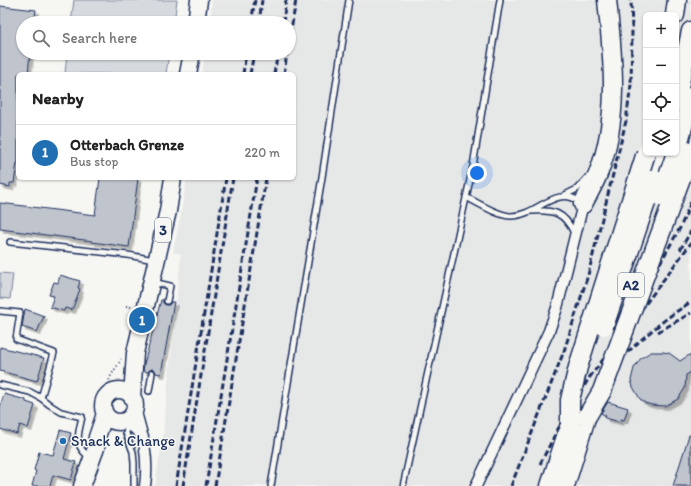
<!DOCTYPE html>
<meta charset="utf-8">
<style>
:root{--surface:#fff;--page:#f2f2f2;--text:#222;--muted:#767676;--line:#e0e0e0;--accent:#1f6fb2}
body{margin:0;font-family:Itim,sans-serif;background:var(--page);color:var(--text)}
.controls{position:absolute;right:12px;top:12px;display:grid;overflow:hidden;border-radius:6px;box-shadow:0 1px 3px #0004}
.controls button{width:36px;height:36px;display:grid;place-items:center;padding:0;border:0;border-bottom:1px solid var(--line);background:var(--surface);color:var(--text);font:20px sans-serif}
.you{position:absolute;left:477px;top:173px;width:14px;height:14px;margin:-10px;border:3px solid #fff;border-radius:50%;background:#1a73e8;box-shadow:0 0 0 6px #1a73e833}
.badge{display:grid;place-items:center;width:26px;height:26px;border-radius:50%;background:var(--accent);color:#fff;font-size:13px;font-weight:700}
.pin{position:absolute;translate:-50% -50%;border:2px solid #fff;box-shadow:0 1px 4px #0006}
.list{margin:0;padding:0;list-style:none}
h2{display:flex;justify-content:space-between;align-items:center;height:52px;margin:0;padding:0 16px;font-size:17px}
h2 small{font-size:13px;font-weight:400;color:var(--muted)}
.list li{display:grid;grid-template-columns:26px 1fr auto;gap:12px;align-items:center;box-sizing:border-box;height:56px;padding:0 16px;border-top:1px solid var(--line)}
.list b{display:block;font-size:15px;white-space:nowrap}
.list p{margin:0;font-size:13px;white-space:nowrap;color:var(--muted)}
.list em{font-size:13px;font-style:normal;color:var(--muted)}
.icon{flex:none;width:22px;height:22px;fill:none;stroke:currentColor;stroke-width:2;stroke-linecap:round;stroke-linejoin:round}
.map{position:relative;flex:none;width:691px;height:486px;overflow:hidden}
.search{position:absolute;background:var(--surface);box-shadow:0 1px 3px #0004;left:16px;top:16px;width:280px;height:44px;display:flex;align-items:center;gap:10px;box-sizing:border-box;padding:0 14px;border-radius:22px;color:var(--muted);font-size:15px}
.panel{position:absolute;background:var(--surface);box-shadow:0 1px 3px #0004;left:16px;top:72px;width:280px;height:108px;border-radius:6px}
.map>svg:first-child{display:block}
.built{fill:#e6e7e7;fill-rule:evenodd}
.green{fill:#d6d9dd;stroke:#78849e}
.building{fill:#c0c4cd;stroke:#1b2f5e;filter:url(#shadow)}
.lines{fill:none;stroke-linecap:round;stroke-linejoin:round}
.lane-casing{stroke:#1b2f5e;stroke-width:8}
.street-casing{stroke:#1b2f5e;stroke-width:13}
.primary-casing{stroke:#1b2f5e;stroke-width:19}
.highway-casing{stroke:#1b2f5e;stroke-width:21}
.path{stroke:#1b2f5e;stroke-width:2;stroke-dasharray:1 3;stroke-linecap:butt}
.lane{stroke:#f6f6f2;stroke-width:5}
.street{stroke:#f6f6f2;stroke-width:10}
.primary{stroke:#f6f6f2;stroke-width:16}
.highway{stroke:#f6f6f2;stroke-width:18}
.rail{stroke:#1b2f5e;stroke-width:3;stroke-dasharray:6 3;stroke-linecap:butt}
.highway-bridge-casing{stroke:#1b2f5e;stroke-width:21;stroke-linecap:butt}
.highway-bridge{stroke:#f6f6f2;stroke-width:18}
.poi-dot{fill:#1f6fb2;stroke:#f6f6f2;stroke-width:1.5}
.labels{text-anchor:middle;stroke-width:3;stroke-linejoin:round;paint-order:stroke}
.shield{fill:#f6f6f2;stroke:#5d6b8a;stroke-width:1}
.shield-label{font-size:14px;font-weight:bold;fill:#1b2f5e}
.poi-label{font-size:15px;fill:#1b2f5e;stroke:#f6f6f2;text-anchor:start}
</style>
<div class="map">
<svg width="691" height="486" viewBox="0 0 691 486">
<defs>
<filter id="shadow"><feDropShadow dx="3.5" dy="3.5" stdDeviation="0" flood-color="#0004"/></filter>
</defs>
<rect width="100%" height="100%" fill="#f6f6f2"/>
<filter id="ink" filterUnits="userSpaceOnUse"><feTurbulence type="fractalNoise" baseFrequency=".025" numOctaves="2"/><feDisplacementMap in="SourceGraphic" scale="8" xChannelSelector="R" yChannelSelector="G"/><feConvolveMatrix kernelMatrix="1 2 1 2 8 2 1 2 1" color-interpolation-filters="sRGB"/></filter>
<g filter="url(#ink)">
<path class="built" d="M 212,0 L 691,0 L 691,486 L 155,486 L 163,437 L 181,254 L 173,252 L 181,214 L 187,178 L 294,178 L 294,74 L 202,74 L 205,53 L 289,53 L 289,23 L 210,23 ZM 646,15 L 676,15 L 676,153 L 646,153 Z"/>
<path class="green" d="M 74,0 L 177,0 L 174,23 L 71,23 Z
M 67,53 L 169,53 L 166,74 L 65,74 Z
M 0,273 L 13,274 L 10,299 L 0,298 Z"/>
<path class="building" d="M 0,6 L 36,10 L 34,23 L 23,23 L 23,53 L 30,53 L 28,74 L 18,74 L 18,163 L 17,163 L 14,183 L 10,183 L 10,187 L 0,185 Z
M 100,178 L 138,178 L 129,247 L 92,242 L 92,241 L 0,229 L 0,203 L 95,215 Z
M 60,275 L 80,281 L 78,288 L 80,289 L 72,310 L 65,308 L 64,311 L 50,307 L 54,296 L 49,295 L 54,282 L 58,283 Z
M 161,300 L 163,300 L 163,303 L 166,305 L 169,305 L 171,302 L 174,302 L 161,374 L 156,373 L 155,370 L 152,369 L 148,372 L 143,371 L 144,364 Z
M 25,309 L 44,316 L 37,332 L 22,327 Z
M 0,347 L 44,358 L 37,381 L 0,371 Z
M 651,352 L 663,352 L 669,353 L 680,361 L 691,354 L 691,372 L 686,375 L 685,388 L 678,399 L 665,406 L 652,405 L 645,403 L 640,399 L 633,387 L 631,380 L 634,368 L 641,358 Z
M 4,394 L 26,400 L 26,402 L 35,405 L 28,428 L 20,425 L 17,434 L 0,429 L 0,407 Z
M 608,402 L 628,408 L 624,420 L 621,419 L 620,422 L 605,418 L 606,416 L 601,413 Z
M 60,430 L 71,433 L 64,459 L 76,462 L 71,480 L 53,475 L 50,486 L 32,486 L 36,471 L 34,470 L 39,452 L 53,455 Z
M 689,435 L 691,435 L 691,486 L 673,486 Z"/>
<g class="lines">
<defs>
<path id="lane" d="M 565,195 L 577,189 L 588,177
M 466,197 C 478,203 498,216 511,216 C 537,216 556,184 580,202
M 532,211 C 554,210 564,212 574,233
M 10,242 L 128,255 L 154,260
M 153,282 L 170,286 L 167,301
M 0,311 L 20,313 L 16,339 L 54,353 L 41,398
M 0,385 L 30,392 L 41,398 L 50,405 L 61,412 L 82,417 C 78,435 73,446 91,458
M 149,391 L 152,373
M 130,425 L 127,429 L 126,433 L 133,452 L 134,463 L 134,486
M 271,486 L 322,177 L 349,0
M 403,486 L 473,166 L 500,0"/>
<path id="street" d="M 135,409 C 143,436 149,457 145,486
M 124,421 L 135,429 L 143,437
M 476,486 L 549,331 L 557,308 L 583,204"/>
<path id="primary" d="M 196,23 L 199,0
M 188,74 L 192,53
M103 406a16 16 0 1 1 32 0a16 16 0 1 1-32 0Z
M 132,397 L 135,353 L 168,211 L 173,178
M 82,486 L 96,448 L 97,437 L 105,414"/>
<path id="highway" d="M 675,15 L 677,0
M 676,102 L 691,31
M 676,153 L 691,97
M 654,179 L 662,153
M 583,204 C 588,194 594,184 598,174 C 620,119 613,57 607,0
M 550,486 L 570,424
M 565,486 L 586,418"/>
</defs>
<use href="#lane" class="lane-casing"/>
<use href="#street" class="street-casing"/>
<use href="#primary" class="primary-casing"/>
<use href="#highway" class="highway-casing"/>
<path class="path" d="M 126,306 L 131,307
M 111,392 C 104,378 116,371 121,359"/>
<use href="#lane" class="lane"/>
<use href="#street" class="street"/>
<use href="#primary" class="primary"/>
<use href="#highway" class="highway"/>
<path class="rail" d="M 251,23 L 255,0
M 259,23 L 262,0
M 283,23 L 286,0
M 289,43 L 296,0
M 243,74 L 246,53
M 250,74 L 254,53
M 274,74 L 278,53
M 284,74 L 287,53
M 680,250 L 691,231
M 635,318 L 691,243
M 658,332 L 691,313
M 595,383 C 625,355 655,324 691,302
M 540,464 L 558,429 L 589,378 L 619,339 L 644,291 L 680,228 L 691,202
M 176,486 L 226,178
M 183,486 L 233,178
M 206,486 L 257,178
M 215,486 L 266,178
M 511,486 L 564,351 L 588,275 L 619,150 L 626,121 L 631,85 L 632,31 L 631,0"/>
<defs>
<path id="highway-bridge" d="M 661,197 L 676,153
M 604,326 L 654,179
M 586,418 L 602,391 L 691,151
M 570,424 L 570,400 L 578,367 L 646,153"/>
</defs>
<use href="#highway-bridge" class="highway-bridge-casing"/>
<use href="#highway-bridge" class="highway-bridge"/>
</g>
</g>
<circle class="poi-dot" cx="63" cy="441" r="4"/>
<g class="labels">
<g class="shield">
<rect x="155" y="218" width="16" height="24" rx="3"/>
<rect x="618" y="273" width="26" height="24" rx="3"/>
</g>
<g class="shield-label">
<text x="163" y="235">3</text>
<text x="631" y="290">A2</text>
</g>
<g class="poi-label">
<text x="71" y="446">Snack &amp; Change</text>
</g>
</g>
</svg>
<div class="controls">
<button>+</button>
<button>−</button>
<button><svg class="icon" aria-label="locate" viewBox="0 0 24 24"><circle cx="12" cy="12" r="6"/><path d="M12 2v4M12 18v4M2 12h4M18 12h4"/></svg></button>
<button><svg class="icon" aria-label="layers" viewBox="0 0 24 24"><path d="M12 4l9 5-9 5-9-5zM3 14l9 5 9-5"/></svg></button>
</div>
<div class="you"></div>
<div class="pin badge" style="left:142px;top:320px">1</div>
<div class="search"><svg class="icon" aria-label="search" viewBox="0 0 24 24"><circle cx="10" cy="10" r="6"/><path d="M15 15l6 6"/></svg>Search here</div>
<section class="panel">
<h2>Nearby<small></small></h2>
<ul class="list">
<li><span class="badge">1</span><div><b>Otterbach Grenze</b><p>Bus stop</p></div><em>220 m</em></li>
</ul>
</section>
</div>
